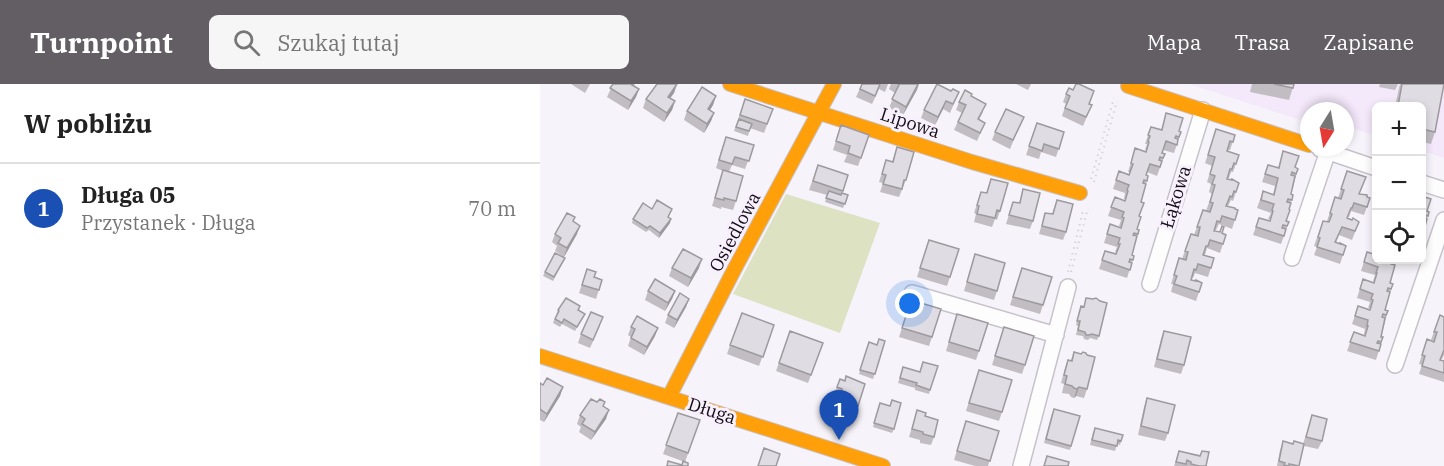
<!DOCTYPE html>
<html lang="pl">
<meta charset="utf-8">
<style>
:root{--surface:#fff;--page:#f6f6f6;--text:#222;--muted:#767676;--line:#e0e0e0;--accent:#625e64}
body{margin:0;font-family:"IBM Plex Serif",serif;background:var(--page);color:var(--text)}
.controls{position:absolute;right:18px;top:18px;display:grid;overflow:hidden;border-radius:9px;box-shadow:0 3px 9px #0003}
.controls button{width:54px;height:54px;display:grid;place-items:center;padding:0;border:0;border-bottom:2px solid var(--line);background:var(--surface);color:var(--text);font:30px sans-serif}
.compass{position:absolute;left:760px;top:18px;width:54px;height:54px;border-radius:50%;background:var(--surface);box-shadow:0 3px 9px #0003;rotate:191deg}
.you{position:absolute;left:370px;top:220px;width:21px;height:21px;margin:-15px;border:4px solid #fff;border-radius:50%;background:#1a73e8;box-shadow:0 0 0 9px #1a73e833}
.badge{display:grid;place-items:center;width:39px;height:39px;border-radius:50%;background:var(--accent);color:#fff;font-size:20px;font-weight:700}
.pin{position:absolute;translate:-50% -50px;filter:drop-shadow(0 2px 3px #0008)}
.pin::after{content:'';position:absolute;top:32px;width:21px;height:18px;background:inherit;clip-path:polygon(0 0,100% 0,50% 100%)}
.list{margin:0;padding:0;list-style:none}
h2{display:flex;justify-content:space-between;align-items:center;height:78px;margin:0;padding:0 24px;font-size:26px}
h2 small{font-size:20px;font-weight:400;color:var(--muted)}
.list li{display:grid;grid-template-columns:39px 1fr auto;gap:18px;align-items:center;box-sizing:border-box;height:90px;padding:0 24px;border-top:2px solid var(--line)}
.list b{display:block;font-size:22px;white-space:nowrap}
.list p{margin:0;font-size:20px;white-space:nowrap;color:var(--muted)}
.list em{font-size:20px;font-style:normal;color:var(--muted)}
.icon{flex:none;width:33px;height:33px;fill:none;stroke:currentColor;stroke-width:2;stroke-linecap:round;stroke-linejoin:round}
.map{position:relative;flex:none;width:904px;height:382px;overflow:hidden}
header{display:flex;align-items:center;gap:36px;box-sizing:border-box;height:84px;padding:0 30px;background:var(--accent);color:#fff}
header strong{font-size:28px}
nav{display:flex;gap:33px;margin-inline-start:auto;font-size:21px}
.search{width:420px;height:54px;background:var(--page);display:flex;align-items:center;gap:15px;box-sizing:border-box;padding:0 21px;border-radius:9px;color:var(--muted);font-size:22px}
main{display:flex}
aside{flex:1;background:var(--surface)}
.map>svg:first-child{display:block}
.built{fill:#f4e9fb}
.green{fill:#dde2c3}
.lines{fill:none;stroke-linecap:round;stroke-linejoin:round}
.street-casing{stroke:#c6c2c9;stroke-width:18}
.slow-casing{stroke:#c6c2c9;stroke-width:16}
.path{stroke:#d7d5d8;stroke-width:2;stroke-dasharray:1.5 4.5;stroke-linecap:butt}
.street{stroke:#fefdfe;stroke-width:15}
.slow{stroke:#ff9f0a;stroke-width:14}
.wall{fill:#c1bdc3}
.shaded-wall{fill:#9d9a9f}
.building{fill:#e0dce3;stroke:#9d9a9f;stroke-width:1.5}
.labels{text-anchor:middle;stroke-width:6;stroke-linejoin:round;paint-order:stroke}
.street-label{font-size:18px;fill:#120e14;stroke:#f8f0fd}
</style>
<header>
<strong>Turnpoint</strong>
<div class="search"><svg class="icon" aria-label="search" viewBox="0 0 24 24"><circle cx="10" cy="10" r="6"/><path d="M15 15l6 6"/></svg>Szukaj tutaj</div>
<nav><a>Mapa</a><a>Trasa</a><a>Zapisane</a></nav>
</header>
<main>
<aside>
<h2>W pobliżu<small></small></h2>
<ul class="list">
<li><span class="badge" style="background:#1a4fb4">1</span><div><b>Długa 05</b><p>Przystanek · Długa</p></div><em>70 m</em></li>
</ul>
</aside>
<div class="map">
<svg width="904" height="382" viewBox="0 0 904 382">
<rect width="100%" height="100%" fill="#f7f3fa"/>
<path class="built" d="M 649,0 L 904,0 L 904,74 L 882,67 L 882,22 L 836,22 L 836,52 L 805,42 L 805,27 L 769,27 L 769,39 Z"/>
<path class="green" d="M 246,110 L 340,139 L 300,249 L 193,210 Z"/>
<g class="lines">
<defs>
<path id="street" d="M 780,65 L 836,84
M 882,99 L 904,106
M 752,174 L 788,67
M 610,200 L 663,26
M 372,209 L 516,251
M 855,281 L 904,136
M 481,382 L 528,203"/>
<path id="slow" d="M 190,0 L 432,78 L 540,109
M 588,2 L 769,61
M 0,272 L 343,382
M 129,313 L 195,184 L 294,0"/>
</defs>
<use href="#street" class="street-casing"/>
<use href="#slow" class="slow-casing"/>
<path class="path" d="M 551,95 L 574,14
M 554,98 L 577,17
M 528,188 L 543,127
M 531,188 L 548,124"/>
<use href="#street" class="street"/>
<use href="#slow" class="slow"/>
</g>
<path class="wall" d="M 31,0 L 50,0 L 45,9 Z
M 73,0 L 95,0 L 94,2 L 99,5 L 96,13 L 88,26 L 67,13 Z
M 137,0 L 134,9 L 130,14 L 135,17 L 132,26 L 124,38 L 103,24 L 106,15 Z
M 322,0 L 348,0 L 345,8 L 339,5 L 332,20 L 316,13 Z
M 351,0 L 379,0 L 363,31 L 349,24 L 355,9 L 349,5 Z
M 476,0 L 491,0 L 488,6 Z
M 712,0 L 754,0 L 749,16 L 710,8 Z
M 840,0 L 858,0 L 855,6 L 839,3 Z
M 860,0 L 904,0 L 895,48 L 891,60 L 882,58 L 882,22 L 855,22 Z
M 411,7 L 419,8 L 410,29 L 403,25 L 395,41 L 381,34 L 384,26 Z
M 526,10 L 549,20 L 548,30 L 543,42 L 522,32 L 526,20 L 523,18 Z
M 176,12 L 173,21 L 170,26 L 174,29 L 171,37 L 164,49 L 144,36 L 147,27 Z
M 431,12 L 443,28 L 439,36 L 445,39 L 437,57 L 414,46 L 422,29 L 416,26 L 419,18 Z
M 205,15 L 233,25 L 224,49 L 210,44 L 208,52 L 194,47 Z
M 626,29 L 639,47 L 641,48 L 634,69 L 623,66 L 622,69 L 625,70 L 617,92 L 607,88 L 606,91 L 608,92 L 601,118 L 597,145 L 599,146 L 592,171 L 594,172 L 587,194 L 559,185 L 565,167 L 576,170 L 577,169 L 575,168 L 577,163 L 564,159 L 570,140 L 580,144 L 581,143 L 579,142 L 581,136 L 568,132 L 575,113 L 585,117 L 585,115 L 584,115 L 585,109 L 573,105 L 579,87 L 589,90 L 590,88 L 588,88 L 595,64 L 606,68 L 606,66 L 605,66 L 607,60 L 605,60 L 611,43 L 621,46 Z
M 497,39 L 524,48 L 516,73 L 501,68 L 499,75 L 486,71 Z
M 301,41 L 329,51 L 318,82 L 304,78 L 307,71 L 293,66 Z
M 480,41 L 470,65 L 452,56 L 455,48 Z
M 676,45 L 695,51 L 690,66 L 687,66 L 687,67 L 699,71 L 693,88 L 691,88 L 689,94 L 687,94 L 687,95 L 699,99 L 693,117 L 691,116 L 688,122 L 687,121 L 686,122 L 698,126 L 692,145 L 679,140 L 676,146 L 675,146 L 674,147 L 686,151 L 680,169 L 667,164 L 665,171 L 663,170 L 663,171 L 674,174 L 668,193 L 655,189 L 653,194 L 651,194 L 651,196 L 662,199 L 656,217 L 631,208 L 633,200 L 631,200 L 639,174 L 642,175 L 651,150 L 654,151 L 663,126 L 666,127 L 672,110 L 669,108 L 671,100 L 667,98 L 672,82 L 665,79 Z
M 183,61 L 214,61 L 205,85 L 192,81 L 189,88 L 196,117 L 193,126 L 181,123 L 181,125 L 172,122 L 183,87 L 176,84 Z
M 357,63 L 366,96 L 359,113 L 340,108 L 343,99 L 339,98 L 346,76 L 352,78 Z
M 743,67 L 755,83 L 758,85 L 751,110 L 753,111 L 749,125 L 746,137 L 749,138 L 741,160 L 713,151 L 719,134 L 730,137 L 730,135 L 728,135 L 731,129 L 717,124 L 723,107 L 733,110 L 735,102 L 722,98 L 728,81 L 738,84 Z
M 278,81 L 308,91 L 302,109 L 308,111 L 303,124 L 285,118 L 287,111 L 269,106 Z
M 807,87 L 820,110 L 830,114 L 824,131 L 811,127 L 809,133 L 808,133 L 807,134 L 819,138 L 812,156 L 799,151 L 796,159 L 806,162 L 800,180 L 774,171 L 777,163 L 774,162 L 780,145 L 789,138 L 787,137 L 795,113 L 798,114 Z
M 451,95 L 460,127 L 457,136 L 455,135 L 452,143 L 434,138 L 436,130 L 434,129 L 441,108 L 446,109 Z
M 483,105 L 493,137 L 490,145 L 466,140 L 473,118 L 479,119 Z
M 882,112 L 887,127 L 889,128 L 882,151 Z
M 517,116 L 526,148 L 523,156 L 499,150 L 505,129 L 512,130 Z
M 112,125 L 132,125 L 128,133 L 130,139 L 119,154 L 109,146 L 106,148 L 92,139 L 93,135 Z
M 33,138 L 37,150 L 24,173 L 15,167 L 17,162 L 12,158 L 15,150 Z
M 389,156 L 410,193 L 407,202 L 377,193 Z
M 827,168 L 837,171 L 856,176 L 850,199 L 853,200 L 845,226 L 848,227 L 841,253 L 843,253 L 836,276 L 807,267 L 814,248 L 825,252 L 825,251 L 824,250 L 825,245 L 812,240 L 818,222 L 829,226 L 830,224 L 828,224 L 830,218 L 817,214 L 823,195 L 834,199 L 834,198 L 833,197 L 835,191 L 821,187 Z
M 435,170 L 457,207 L 454,216 L 424,207 Z
M 25,174 L 13,197 L 3,192 L 5,188 Z
M 132,184 L 159,184 L 148,203 L 129,192 Z
M 482,184 L 503,221 L 500,230 L 470,221 Z
M 47,185 L 54,193 L 62,196 L 56,215 L 39,209 Z
M 108,207 L 135,207 L 132,215 L 125,227 L 105,216 Z
M 149,215 L 146,223 L 134,244 L 125,239 L 128,231 Z
M 371,216 L 392,253 L 389,262 L 359,253 Z
M 40,222 L 39,226 L 45,230 L 35,247 L 22,240 L 20,243 L 13,239 L 18,226 Z
M 540,226 L 559,252 L 557,256 L 550,254 L 548,256 L 544,255 L 543,252 L 536,251 L 538,242 L 536,241 Z
M 417,230 L 439,267 L 436,276 L 406,267 Z
M 900,231 L 904,233 L 904,271 L 902,275 L 900,274 L 900,276 L 904,277 L 904,298 L 879,290 L 882,281 L 879,280 L 884,264 L 894,258 L 894,257 L 891,256 Z
M 234,241 L 219,282 L 187,270 L 190,261 Z
M 60,242 L 50,264 L 38,259 L 41,250 Z
M 91,243 L 115,252 L 104,271 L 88,262 L 91,253 L 88,251 Z
M 464,243 L 485,281 L 482,290 L 452,281 Z
M 250,247 L 283,259 L 268,299 L 236,287 Z
M 624,247 L 644,281 L 641,290 L 614,283 L 621,255 Z
M 345,257 L 333,295 L 319,290 L 329,258 L 337,261 Z
M 534,268 L 547,305 L 544,314 L 536,312 L 534,314 L 531,313 L 529,310 L 522,309 L 524,300 L 521,299 L 525,284 L 528,276 L 531,276 Z
M 363,283 L 390,306 L 389,310 L 375,306 L 375,304 L 358,299 Z
M 439,286 L 462,328 L 459,337 L 426,327 Z
M 300,295 L 325,300 L 315,331 L 295,324 L 299,313 L 294,311 Z
M 0,299 L 3,301 L 23,303 L 20,312 L 4,338 L 0,336 Z
M 607,314 L 628,349 L 625,357 L 598,351 L 604,323 Z
M 340,319 L 350,322 L 354,345 L 352,349 L 333,343 Z
M 63,322 L 66,335 L 51,356 L 39,348 L 41,343 L 37,340 L 40,331 Z
M 377,326 L 385,332 L 394,353 L 391,361 L 380,359 L 380,356 L 369,353 Z
M 138,329 L 160,336 L 145,378 L 123,370 Z
M 512,329 L 531,362 L 530,366 L 504,359 Z
M 772,331 L 782,357 L 778,365 L 764,362 L 759,382 L 737,382 L 740,366 L 743,357 L 753,360 L 763,360 Z
M 426,337 L 459,347 L 448,382 L 435,382 L 414,376 Z
M 553,348 L 583,351 L 580,361 L 577,360 L 575,367 L 550,361 Z
M 639,367 L 660,371 L 662,367 L 666,382 L 634,382 Z"/>
<path class="shaded-wall" d="M 137,0 L 134,9 L 125,21 L 128,13 Z
M 379,0 L 377,6 L 363,31 L 366,23 Z
M 99,5 L 96,13 L 88,26 L 91,17 Z
M 176,12 L 173,21 L 165,34 L 168,25 Z
M 135,17 L 132,26 L 124,38 L 127,29 Z
M 406,17 L 403,25 L 395,41 L 398,33 Z
M 174,29 L 171,37 L 164,49 L 167,40 Z
M 131,135 L 130,139 L 119,154 L 120,149 Z
M 40,142 L 37,150 L 24,173 L 27,164 Z
M 162,175 L 159,184 L 148,203 L 151,194 Z
M 135,207 L 132,215 L 125,227 L 128,219 Z
M 149,215 L 146,223 L 134,244 L 137,236 Z
M 118,244 L 115,252 L 104,271 L 107,263 Z
M 23,303 L 20,312 L 4,338 L 7,330 Z
M 539,303 L 536,312 L 534,314 L 537,305 Z
M 69,326 L 66,335 L 51,356 L 55,348 Z"/>
<path class="building" d="M 73,0 L 93,0 L 92,1 L 99,5 L 91,17 L 70,4 Z
M 117,0 L 137,0 L 128,13 L 135,17 L 127,29 L 106,15 Z
M 322,0 L 340,0 L 335,12 L 320,5 Z
M 358,0 L 378,0 L 366,23 L 352,15 L 359,1 Z
M 397,0 L 411,7 L 413,5 L 419,8 L 413,20 L 406,17 L 398,33 L 384,26 Z
M 536,0 L 539,0 L 554,7 L 549,20 L 552,21 L 546,33 L 525,24 L 530,12 L 526,10 L 529,4 L 533,6 Z
M 734,0 L 754,0 L 753,4 Z
M 862,0 L 904,0 L 895,48 L 882,45 L 882,22 L 858,22 Z
M 162,3 L 176,12 L 168,25 L 174,29 L 167,40 L 147,27 Z
M 425,6 L 432,10 L 431,12 L 446,20 L 438,35 L 445,39 L 440,49 L 418,38 L 426,21 L 419,18 Z
M 205,15 L 233,25 L 227,40 L 200,31 Z
M 466,25 L 484,33 L 473,56 L 455,48 Z
M 626,29 L 643,34 L 639,47 L 641,48 L 639,53 L 636,52 L 635,54 L 638,55 L 637,61 L 626,57 L 622,69 L 625,70 L 623,74 L 620,73 L 619,76 L 622,77 L 620,83 L 610,80 L 606,91 L 608,92 L 607,97 L 604,96 L 603,99 L 606,100 L 601,118 L 604,119 L 599,132 L 601,133 L 597,145 L 599,146 L 598,150 L 594,149 L 593,151 L 597,152 L 592,171 L 594,172 L 593,176 L 590,175 L 589,178 L 592,179 L 590,186 L 562,176 L 565,167 L 576,170 L 580,160 L 578,160 L 580,154 L 567,150 L 570,140 L 581,144 L 584,134 L 582,133 L 584,128 L 571,123 L 575,113 L 585,117 L 588,107 L 587,106 L 589,101 L 576,96 L 579,87 L 589,91 L 593,80 L 591,79 L 595,64 L 606,68 L 609,58 L 608,57 L 610,52 L 608,51 L 611,43 L 622,46 Z
M 199,35 L 212,40 L 209,47 L 196,43 Z
M 497,39 L 524,48 L 519,65 L 504,60 L 502,67 L 489,62 Z
M 301,41 L 329,51 L 321,74 L 308,69 L 310,62 L 296,57 Z
M 676,45 L 695,51 L 693,58 L 690,57 L 687,67 L 699,71 L 696,80 L 694,79 L 692,85 L 690,85 L 687,95 L 692,96 L 692,95 L 699,99 L 696,108 L 694,107 L 692,113 L 690,112 L 686,122 L 695,124 L 695,125 L 698,126 L 695,136 L 682,132 L 680,138 L 677,137 L 674,147 L 680,148 L 682,142 L 684,143 L 682,149 L 686,151 L 683,160 L 670,156 L 668,162 L 666,162 L 663,171 L 674,174 L 671,184 L 658,180 L 656,186 L 654,185 L 651,196 L 656,197 L 656,196 L 662,199 L 659,208 L 634,200 L 637,192 L 634,191 L 639,174 L 646,176 L 648,168 L 645,167 L 651,150 L 658,152 L 660,143 L 657,143 L 663,126 L 670,128 L 673,119 L 670,118 L 675,101 L 672,100 L 675,92 L 670,90 L 675,73 L 668,71 Z
M 186,53 L 214,61 L 209,77 L 195,73 L 192,80 L 179,76 Z
M 357,63 L 374,68 L 366,96 L 364,96 L 362,105 L 343,100 L 346,91 L 342,90 L 346,76 L 353,78 Z
M 743,67 L 759,72 L 755,83 L 758,85 L 756,90 L 752,88 L 751,91 L 755,92 L 751,110 L 753,111 L 752,116 L 748,115 L 747,118 L 751,119 L 749,125 L 750,126 L 746,137 L 749,138 L 747,142 L 743,141 L 742,144 L 746,145 L 744,152 L 716,143 L 719,134 L 730,137 L 733,127 L 732,126 L 734,120 L 721,116 L 723,107 L 734,111 L 738,94 L 725,90 L 728,81 L 739,84 Z
M 278,81 L 308,91 L 303,107 L 273,97 Z
M 183,86 L 203,92 L 196,117 L 184,114 L 184,116 L 175,114 Z
M 807,87 L 826,93 L 819,110 L 827,111 L 827,113 L 830,114 L 827,123 L 814,119 L 812,124 L 811,124 L 807,134 L 812,136 L 813,134 L 819,138 L 815,147 L 802,143 L 795,158 L 800,160 L 800,159 L 806,162 L 803,171 L 777,163 L 780,154 L 778,153 L 783,137 L 789,138 L 792,130 L 790,129 L 795,113 L 801,115 L 804,106 L 801,105 Z
M 451,95 L 468,99 L 460,127 L 457,126 L 455,134 L 437,130 L 439,122 L 437,121 L 441,108 L 447,109 Z
M 483,105 L 500,109 L 493,137 L 469,131 L 473,118 L 480,119 Z
M 289,107 L 301,111 L 302,109 L 308,111 L 305,120 L 286,114 Z
M 882,112 L 891,115 L 887,127 L 889,128 L 888,132 L 885,131 L 884,134 L 887,135 L 885,142 L 882,141 Z
M 117,116 L 132,125 L 128,133 L 131,135 L 120,149 L 110,142 L 107,144 L 93,135 L 103,119 L 112,125 Z
M 517,116 L 533,120 L 526,148 L 502,142 L 505,129 L 513,130 Z
M 27,129 L 35,133 L 33,137 L 40,142 L 27,164 L 18,159 L 21,154 L 15,150 Z
M 389,156 L 419,165 L 410,193 L 380,184 Z
M 143,165 L 162,175 L 151,194 L 132,184 Z
M 827,168 L 837,171 L 837,176 L 856,176 L 855,178 L 852,177 L 851,180 L 855,181 L 850,199 L 853,200 L 851,205 L 848,204 L 847,207 L 850,208 L 845,226 L 848,227 L 846,231 L 843,230 L 842,233 L 845,234 L 841,253 L 843,253 L 841,258 L 838,257 L 837,259 L 841,260 L 839,267 L 810,258 L 814,248 L 825,252 L 828,242 L 827,242 L 828,236 L 815,232 L 818,222 L 830,226 L 833,216 L 831,215 L 833,210 L 820,205 L 823,195 L 834,199 L 837,189 L 836,189 L 838,183 L 824,178 Z
M 15,169 L 25,174 L 14,193 L 5,188 Z
M 435,170 L 465,179 L 457,207 L 427,198 Z
M 482,184 L 512,193 L 503,221 L 473,213 Z
M 47,185 L 56,188 L 54,193 L 62,196 L 59,206 L 42,201 Z
M 115,195 L 135,207 L 128,219 L 108,207 Z
M 140,209 L 149,215 L 137,236 L 128,231 Z
M 26,214 L 40,222 L 38,226 L 45,230 L 37,243 L 24,235 L 22,239 L 15,235 L 19,227 L 18,226 Z
M 546,214 L 553,215 L 556,214 L 560,217 L 567,219 L 559,252 L 552,250 L 549,251 L 546,251 L 545,248 L 538,246 L 540,237 L 537,237 L 541,222 L 544,223 Z
M 371,216 L 401,225 L 392,253 L 362,244 Z
M 51,228 L 63,233 L 53,256 L 41,250 Z
M 202,229 L 234,241 L 223,273 L 190,261 Z
M 417,230 L 448,239 L 439,267 L 409,258 Z
M 900,231 L 904,233 L 904,266 L 900,276 L 904,277 L 904,289 L 882,282 L 885,272 L 882,271 L 887,255 L 894,258 L 897,248 L 894,248 Z
M 97,232 L 118,244 L 107,263 L 91,254 L 95,245 L 91,243 Z
M 464,243 L 494,252 L 485,281 L 455,272 Z
M 250,247 L 283,259 L 271,291 L 239,279 Z
M 624,247 L 651,253 L 644,281 L 617,275 Z
M 339,255 L 345,257 L 335,290 L 320,286 L 329,258 L 337,261 Z
M 534,268 L 541,270 L 543,268 L 546,269 L 547,271 L 555,273 L 547,305 L 539,303 L 537,305 L 534,304 L 532,302 L 525,300 L 527,292 L 524,291 L 528,276 L 532,277 Z
M 383,278 L 398,282 L 390,306 L 376,301 L 377,299 L 360,294 L 363,283 L 380,288 Z
M 439,286 L 472,296 L 462,328 L 429,319 Z
M 306,292 L 325,300 L 318,322 L 298,316 L 302,305 L 297,303 L 300,295 L 305,297 Z
M 7,294 L 23,303 L 7,330 L 0,325 L 0,299 L 3,301 Z
M 607,314 L 635,321 L 628,349 L 601,342 Z
M 51,315 L 57,318 L 60,315 L 65,318 L 63,322 L 69,326 L 55,348 L 42,340 L 45,335 L 40,331 Z
M 352,316 L 361,319 L 354,345 L 334,339 L 340,319 L 350,322 Z
M 514,325 L 540,332 L 531,362 L 506,355 Z
M 377,326 L 386,329 L 385,332 L 398,336 L 394,353 L 383,350 L 383,348 L 372,345 Z
M 138,329 L 160,336 L 148,369 L 126,361 Z
M 772,331 L 787,335 L 782,357 L 766,353 Z
M 426,337 L 459,347 L 450,377 L 417,367 Z
M 555,344 L 583,351 L 581,357 L 578,356 L 577,362 L 552,356 Z
M 743,357 L 753,360 L 754,357 L 764,360 L 759,382 L 749,380 L 749,382 L 744,381 L 745,379 L 739,377 Z
M 224,364 L 240,370 L 236,382 L 218,382 Z
M 639,367 L 660,372 L 662,367 L 669,368 L 666,382 L 659,382 L 651,380 L 651,378 L 647,376 L 646,380 L 636,378 Z
M 507,372 L 529,378 L 528,382 L 504,382 Z
M 128,377 L 142,381 L 143,377 L 148,379 L 148,382 L 127,382 Z"/>
<g class="labels">
<g class="street-label">
<text transform="translate(370 39) rotate(18)" y="6">Lipowa</text>
<text transform="translate(636 113) rotate(-73)" y="6">Łąkowa</text>
<text transform="translate(195 148) rotate(-62)" y="6">Osiedlowa</text>
<text transform="translate(172 327) rotate(18)" y="6">Długa</text>
</g>
</g>
</svg>
<div class="controls">
<button>+</button>
<button>−</button>
<button><svg class="icon" aria-label="locate" viewBox="0 0 24 24"><circle cx="12" cy="12" r="6"/><path d="M12 2v4M12 18v4M2 12h4M18 12h4"/></svg></button>
</div>
<svg class="compass" viewBox="-18 -18 36 36"><path d="M0-13l5 13h-10z" fill="#e53935"/><path d="M0 13l5-13h-10z" fill="#767676"/></svg>
<div class="you"></div>
<div class="pin badge" style="left:299px;top:356px;background:#1a4fb4">1</div>
</div>
</main>
